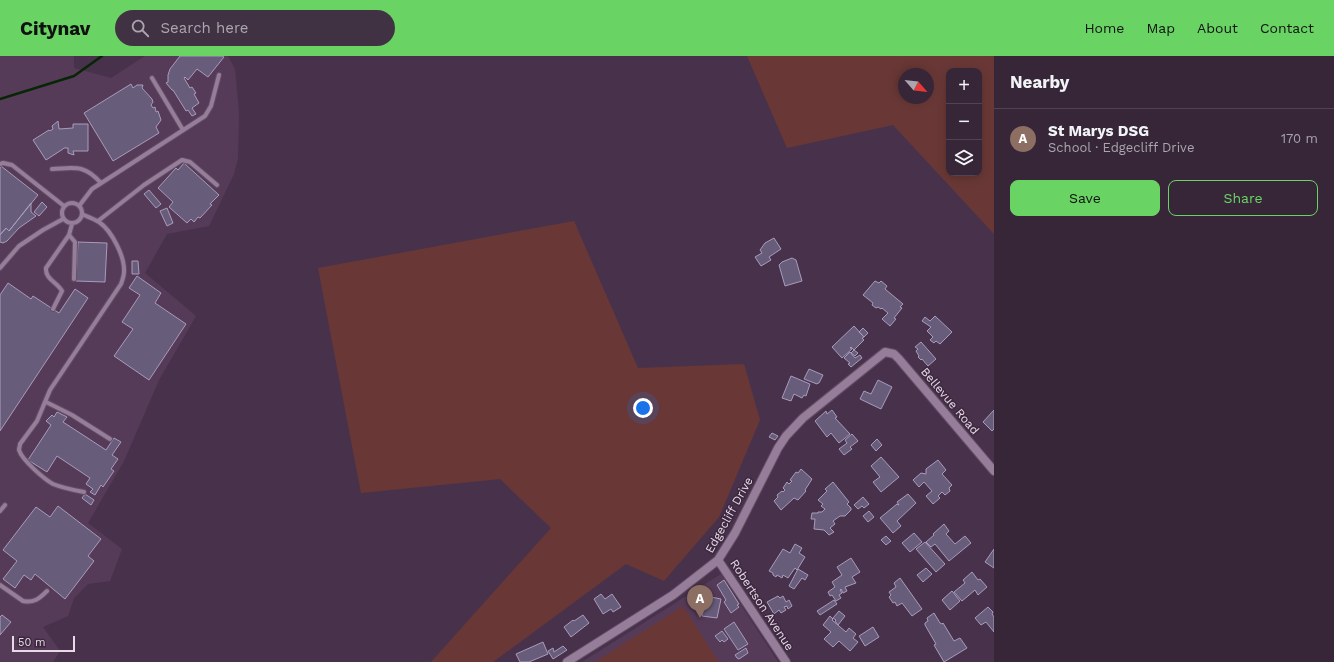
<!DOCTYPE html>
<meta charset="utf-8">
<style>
:root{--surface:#362638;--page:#413243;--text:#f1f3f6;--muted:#aaa5ae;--line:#504353;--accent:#69d464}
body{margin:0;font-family:"Work Sans",sans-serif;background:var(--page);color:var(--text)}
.controls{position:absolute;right:12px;top:12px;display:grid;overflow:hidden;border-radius:8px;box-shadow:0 2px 10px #0003}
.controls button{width:36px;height:36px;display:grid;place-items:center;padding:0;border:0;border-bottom:1px solid var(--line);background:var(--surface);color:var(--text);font:20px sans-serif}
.compass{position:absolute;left:898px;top:12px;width:36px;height:36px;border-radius:50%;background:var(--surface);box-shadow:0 2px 10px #0003;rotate:118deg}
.scale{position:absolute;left:12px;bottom:10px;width:63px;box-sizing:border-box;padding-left:4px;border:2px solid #e7d9e8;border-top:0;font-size:11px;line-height:14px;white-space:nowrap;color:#e7d9e8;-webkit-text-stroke:3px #3d2840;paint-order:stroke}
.you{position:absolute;left:643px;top:352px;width:14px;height:14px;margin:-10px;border:3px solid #fff;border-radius:50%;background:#1a73e8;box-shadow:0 0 0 6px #1a73e833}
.badge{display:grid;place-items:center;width:26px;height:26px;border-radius:50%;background:var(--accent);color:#fff;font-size:13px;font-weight:700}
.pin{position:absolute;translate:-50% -33px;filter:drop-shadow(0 1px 2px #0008)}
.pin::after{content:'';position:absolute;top:21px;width:14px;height:12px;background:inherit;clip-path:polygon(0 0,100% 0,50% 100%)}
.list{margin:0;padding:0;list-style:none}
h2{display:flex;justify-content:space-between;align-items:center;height:52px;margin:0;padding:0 16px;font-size:17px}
h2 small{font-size:13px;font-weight:400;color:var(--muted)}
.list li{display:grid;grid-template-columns:26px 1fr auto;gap:12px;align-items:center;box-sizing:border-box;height:60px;padding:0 16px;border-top:1px solid var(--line)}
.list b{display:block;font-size:15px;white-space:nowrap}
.list p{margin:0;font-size:13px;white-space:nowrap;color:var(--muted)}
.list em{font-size:13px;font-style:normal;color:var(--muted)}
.actions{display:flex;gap:8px;padding:12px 16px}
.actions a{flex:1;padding:9px 0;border:1px solid var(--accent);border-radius:8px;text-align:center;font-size:14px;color:var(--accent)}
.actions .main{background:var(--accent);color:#111}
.icon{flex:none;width:22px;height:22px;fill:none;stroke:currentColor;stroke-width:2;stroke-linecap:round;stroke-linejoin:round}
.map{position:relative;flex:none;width:994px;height:606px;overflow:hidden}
header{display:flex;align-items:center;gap:24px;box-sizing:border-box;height:56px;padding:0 20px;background:var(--accent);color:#111}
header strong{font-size:19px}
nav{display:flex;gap:22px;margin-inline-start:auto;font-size:14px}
.search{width:280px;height:36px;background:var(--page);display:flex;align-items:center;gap:10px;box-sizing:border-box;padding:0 14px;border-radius:22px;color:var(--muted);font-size:15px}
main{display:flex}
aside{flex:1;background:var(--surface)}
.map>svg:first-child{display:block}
.built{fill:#563b59}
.green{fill:#693836;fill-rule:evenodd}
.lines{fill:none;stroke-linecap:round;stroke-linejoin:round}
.stream{stroke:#062605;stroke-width:2.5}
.building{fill:#685c7b;stroke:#a99bbd}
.lane-casing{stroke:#624f64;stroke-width:6}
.street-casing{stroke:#624f64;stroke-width:10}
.lane{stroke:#967d99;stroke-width:4}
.street{stroke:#967d99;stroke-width:8}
.labels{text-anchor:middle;stroke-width:3;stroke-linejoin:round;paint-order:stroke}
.street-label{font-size:12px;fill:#e7d9e8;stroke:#3d2840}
</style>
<header>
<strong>Citynav</strong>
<div class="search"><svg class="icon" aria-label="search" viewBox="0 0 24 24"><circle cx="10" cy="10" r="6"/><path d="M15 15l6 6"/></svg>Search here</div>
<nav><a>Home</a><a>Map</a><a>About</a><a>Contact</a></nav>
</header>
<main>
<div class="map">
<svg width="994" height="606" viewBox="0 0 994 606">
<rect width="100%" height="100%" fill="#48324b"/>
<path class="built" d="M 0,0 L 74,0 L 74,12 L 111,22 L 145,0 L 228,0 L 235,13 L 239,57 L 238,102 L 234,118 L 209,170 L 167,178 L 145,217 L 196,260 L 159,324 L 124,405 L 88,467 L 122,493 L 110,525 L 88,528 L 74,542 L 68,560 L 43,571 L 60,595 L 53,606 L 0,606 Z
M 721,518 L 778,606 L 582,606 Z"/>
<path class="green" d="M 747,0 L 994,0 L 994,178 L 893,69 L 787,92 ZM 949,15 L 979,15 L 979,117 L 949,117 ZM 904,18 L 928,18 L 928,42 L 904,42 Z
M 574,165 L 638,312 L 744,308 L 760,364 L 719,461 L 664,525 L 626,508 L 493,606 L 431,606 L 551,472 L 500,423 L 361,437 L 318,212 Z
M 683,550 L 719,606 L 595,606 Z"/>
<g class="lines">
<path class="stream" d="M 0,43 L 74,20 L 102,0"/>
</g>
<path class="building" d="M 180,0 L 222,0 L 224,1 L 208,21 L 197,13 L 188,24 L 185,21 L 184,22 L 190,32 L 192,31 L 196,37 L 194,38 L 199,47 L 192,52 L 196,58 L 192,60 L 188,54 L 186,55 L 173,34 L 172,34 L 166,27 L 168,26 L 168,19 L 170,13 Z
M 131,28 L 133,32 L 137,29 L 143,29 L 142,32 L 152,43 L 153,46 L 151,49 L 153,52 L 155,51 L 156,56 L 158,55 L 161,64 L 156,71 L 159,77 L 113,105 L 84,57 Z
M 58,65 L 59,73 L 73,72 L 73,68 L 88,68 L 88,95 L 73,95 L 74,99 L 68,97 L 68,92 L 64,92 L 63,93 L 46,104 L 33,84 L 49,74 L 50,75 L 53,73 L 52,70 Z
M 184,107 L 219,139 L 210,148 L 212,149 L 200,162 L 198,161 L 194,166 L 191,163 L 187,167 L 169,151 L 173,146 L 158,132 L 176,112 L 178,114 Z
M 1,110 L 38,139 L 9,175 L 6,172 L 0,179 L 0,112 Z
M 149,134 L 161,148 L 156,152 L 144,138 Z
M 42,146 L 47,151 L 39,160 L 34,156 Z
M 31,147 L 31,156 L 36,160 L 19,172 L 7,185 L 3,187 L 0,186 L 0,179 L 6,172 L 9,175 Z
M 167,152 L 173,167 L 167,170 L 160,155 Z
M 774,182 L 781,193 L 769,201 L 771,204 L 761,210 L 755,201 L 762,197 L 760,194 L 765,187 Z
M 78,186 L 107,187 L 105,226 L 76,225 Z
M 792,202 L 796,204 L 802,225 L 785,230 L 779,209 L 782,206 Z
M 132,205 L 138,205 L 139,218 L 132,218 Z
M 137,220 L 161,237 L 155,247 L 186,268 L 149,324 L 114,300 L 133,273 L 122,266 L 140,239 L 129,232 Z
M 875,225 L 879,227 L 881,225 L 887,230 L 885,233 L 903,248 L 900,251 L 902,252 L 894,262 L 896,263 L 890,270 L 882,263 L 888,257 L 882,252 L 881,253 L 878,251 L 876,252 L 872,249 L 873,247 L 863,239 Z
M 8,227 L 31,243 L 33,240 L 59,257 L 75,233 L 88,242 L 0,375 L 0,239 Z
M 935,260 L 952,276 L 940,288 L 936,285 L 934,287 L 930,284 L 933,281 L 927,275 L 931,271 L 922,265 L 925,261 L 930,265 Z
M 854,270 L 864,281 L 862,282 L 864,284 L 854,294 L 851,291 L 850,292 L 852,293 L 842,302 L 832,291 Z
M 863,272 L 868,277 L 864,281 L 859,276 Z
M 921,286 L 936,303 L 928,310 L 922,303 L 921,304 L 918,301 L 919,300 L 916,295 L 918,293 L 915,291 Z
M 854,294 L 858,297 L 855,300 L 851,297 Z
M 850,296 L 855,302 L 860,299 L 862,302 L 851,311 L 848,308 L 850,307 L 844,302 Z
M 809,313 L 823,319 L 819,327 L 818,327 L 817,328 L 804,323 Z
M 791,320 L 810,328 L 806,340 L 804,339 L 802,342 L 794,338 L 791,345 L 782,342 Z
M 878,324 L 892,331 L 881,353 L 860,343 L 864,335 L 871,338 Z
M 832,354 L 837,361 L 835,362 L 850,378 L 839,387 L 831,377 L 827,381 L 815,365 L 826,355 L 827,358 Z
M 994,354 L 994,373 L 992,375 L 983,366 Z
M 57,356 L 67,361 L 63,366 L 106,394 L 114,382 L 121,386 L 112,399 L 118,403 L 111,413 L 114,415 L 103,431 L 101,429 L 95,439 L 90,436 L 93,433 L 86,428 L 90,422 L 57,400 L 47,416 L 28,404 L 51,369 L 46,365 L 52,359 L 54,361 Z
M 772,377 L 778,380 L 775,384 L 769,381 Z
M 852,378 L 858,385 L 850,391 L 852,393 L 844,399 L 839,393 L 847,387 L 845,384 Z
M 877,383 L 882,389 L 876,395 L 871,389 Z
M 881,401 L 899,421 L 881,436 L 873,426 L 880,421 L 871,410 Z
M 938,404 L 946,414 L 942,418 L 952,429 L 949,432 L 950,435 L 945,439 L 942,436 L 938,440 L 940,442 L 933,448 L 926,440 L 932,435 L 924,426 L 919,431 L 913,424 L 921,417 L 926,418 L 926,413 Z
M 801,413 L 812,423 L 805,434 L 806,435 L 798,444 L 794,442 L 781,454 L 774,445 L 778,441 L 777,439 L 782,435 L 783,436 L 785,434 L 783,432 L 787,426 L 789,428 L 792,425 L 790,424 L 796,416 L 798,417 Z
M 833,426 L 849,446 L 847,448 L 851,452 L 851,454 L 845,460 L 840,460 L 833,465 L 835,468 L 830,472 L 834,476 L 829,479 L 824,474 L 814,473 L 815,463 L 811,463 L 812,457 L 818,457 L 818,456 L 822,456 L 825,453 L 821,450 L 823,448 L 818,444 L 827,435 L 825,433 Z
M 85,438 L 94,444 L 91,449 L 82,442 Z
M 908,438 L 916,447 L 897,465 L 901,470 L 893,477 L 880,462 L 897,448 L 899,449 L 897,446 Z
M 863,441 L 869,448 L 864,452 L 862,450 L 858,453 L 854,449 Z
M 58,450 L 101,483 L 88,500 L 94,505 L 65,543 L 35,518 L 31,524 L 24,519 L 15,532 L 3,523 L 17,505 L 3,494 L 36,451 L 50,461 Z
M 869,455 L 874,461 L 868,466 L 863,460 Z
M 944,468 L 949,475 L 946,478 L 955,488 L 965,480 L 971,487 L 949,505 L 935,488 L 931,491 L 926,486 L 934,479 L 933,478 Z
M 914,477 L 922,486 L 910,496 L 902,487 Z
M 886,480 L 891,485 L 886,489 L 881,484 Z
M 925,486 L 945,508 L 936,516 L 916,493 Z
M 795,488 L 802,492 L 799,497 L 805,501 L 797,514 L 795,512 L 788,522 L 783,519 L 782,522 L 777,519 L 776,521 L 773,519 L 773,517 L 769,515 L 783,493 L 790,497 Z
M 994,493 L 994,512 L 985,506 Z
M 851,502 L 860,516 L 852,521 L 856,527 L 845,531 L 847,535 L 843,537 L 841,533 L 840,534 L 842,537 L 839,539 L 841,542 L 836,545 L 832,539 L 830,540 L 828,536 L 835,531 L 832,526 L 842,519 L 837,511 Z
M 926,512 L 932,518 L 923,526 L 917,519 Z
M 798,513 L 808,519 L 805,524 L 802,522 L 794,533 L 789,530 Z
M 972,516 L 978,524 L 980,523 L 987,531 L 978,539 L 975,534 L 962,545 L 954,536 L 965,527 L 963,524 Z
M 900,522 L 922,553 L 912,560 L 902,547 L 897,550 L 895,546 L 893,547 L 889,541 L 891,539 L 889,536 L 896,531 L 894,527 Z
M 724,524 L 739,548 L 737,549 L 739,551 L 731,557 L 724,546 L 726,544 L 717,529 Z
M 952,535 L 960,545 L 950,554 L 942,544 Z
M 601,538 L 605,543 L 612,538 L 621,551 L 613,556 L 611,553 L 603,558 L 594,543 Z
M 706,540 L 721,543 L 717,562 L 702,560 Z
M 778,540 L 780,542 L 783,540 L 786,546 L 789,544 L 792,550 L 788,553 L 787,550 L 784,551 L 786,554 L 781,557 L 779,554 L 774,558 L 767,546 Z
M 834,544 L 837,548 L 820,559 L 817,555 Z
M 988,551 L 993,556 L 992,558 L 994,561 L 994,576 L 986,566 L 981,569 L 975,562 Z
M 839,555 L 845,560 L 838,569 L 835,565 L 836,564 L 833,562 Z
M 934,557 L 940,567 L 942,568 L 943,567 L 954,585 L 960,582 L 967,592 L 944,606 L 934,589 L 936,588 L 925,569 L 925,567 L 928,565 L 927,562 Z
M 2,559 L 11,566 L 0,579 L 0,561 Z
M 583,559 L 589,567 L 571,581 L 564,571 L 573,564 L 574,565 Z
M 830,560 L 833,563 L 832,564 L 846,576 L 849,572 L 856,578 L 853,582 L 858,586 L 850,595 L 839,585 L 833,591 L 824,583 L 831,576 L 823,569 Z
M 734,566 L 748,588 L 738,594 L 724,573 Z
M 873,571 L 879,581 L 865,590 L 859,580 Z
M 722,575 L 728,583 L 724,586 L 722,584 L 720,586 L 715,580 Z
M 543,586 L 548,598 L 529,606 L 520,606 L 516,598 Z
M 563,590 L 567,594 L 553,603 L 548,595 L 553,592 L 554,596 Z
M 746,592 L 748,597 L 739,603 L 737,602 L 735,599 Z"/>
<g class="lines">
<defs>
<path id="lane" d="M 152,22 L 183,74
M 0,108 L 3,107 L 12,109 L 64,150
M 52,113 C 75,112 84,108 101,127
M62 157a10 10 0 1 1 20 0a10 10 0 1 1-20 0Z
M 79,150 L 92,133 L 205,60 L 211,50 L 219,19
M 82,158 C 88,161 94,163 99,166 C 112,175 125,201 124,216 C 124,220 122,225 121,228 L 50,334 L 37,365 L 20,388 C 20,390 19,392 19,394 C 22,404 44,423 53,428 C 63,432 73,434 84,436
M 98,165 L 144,129 L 182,104 L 190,106 L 217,129
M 69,179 L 75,186 L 74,223
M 0,212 L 19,190 L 43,174 L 63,163
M 53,253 L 62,235 C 57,226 45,223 46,212 L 69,179 L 72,168
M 46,346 L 72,359 L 110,383
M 0,455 L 5,449
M 0,529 L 23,545 C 34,547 39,543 47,535"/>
<path id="street" d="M 718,504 L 786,606
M 567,606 L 673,539 L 718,504 L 735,477 L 778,392 L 786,380 L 803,362 L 885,296 L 894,298 L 899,303 L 994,415"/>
</defs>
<use href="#lane" class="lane-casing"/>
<use href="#street" class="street-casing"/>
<use href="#lane" class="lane"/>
<use href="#street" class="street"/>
</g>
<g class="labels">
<g class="street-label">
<text transform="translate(950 345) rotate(50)" y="4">Bellevue Road</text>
<text transform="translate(729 459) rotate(-61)" y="4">Edgecliff Drive</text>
<text transform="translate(762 549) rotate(57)" y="4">Robertson Avenue</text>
</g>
</g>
</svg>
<div class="controls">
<button>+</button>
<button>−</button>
<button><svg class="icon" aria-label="layers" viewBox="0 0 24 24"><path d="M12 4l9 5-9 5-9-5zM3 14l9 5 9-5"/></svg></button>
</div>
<svg class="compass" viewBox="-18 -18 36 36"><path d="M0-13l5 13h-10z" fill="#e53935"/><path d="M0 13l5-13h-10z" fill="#aaa5ae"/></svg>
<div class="scale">50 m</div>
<div class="you"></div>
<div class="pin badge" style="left:700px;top:562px;background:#8d6e63">A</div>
</div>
<aside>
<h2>Nearby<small></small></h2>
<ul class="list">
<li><span class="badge" style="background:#8d6e63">A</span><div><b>St Marys DSG</b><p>School · Edgecliff Drive</p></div><em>170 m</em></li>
</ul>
<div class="actions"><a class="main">Save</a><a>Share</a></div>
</aside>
</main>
